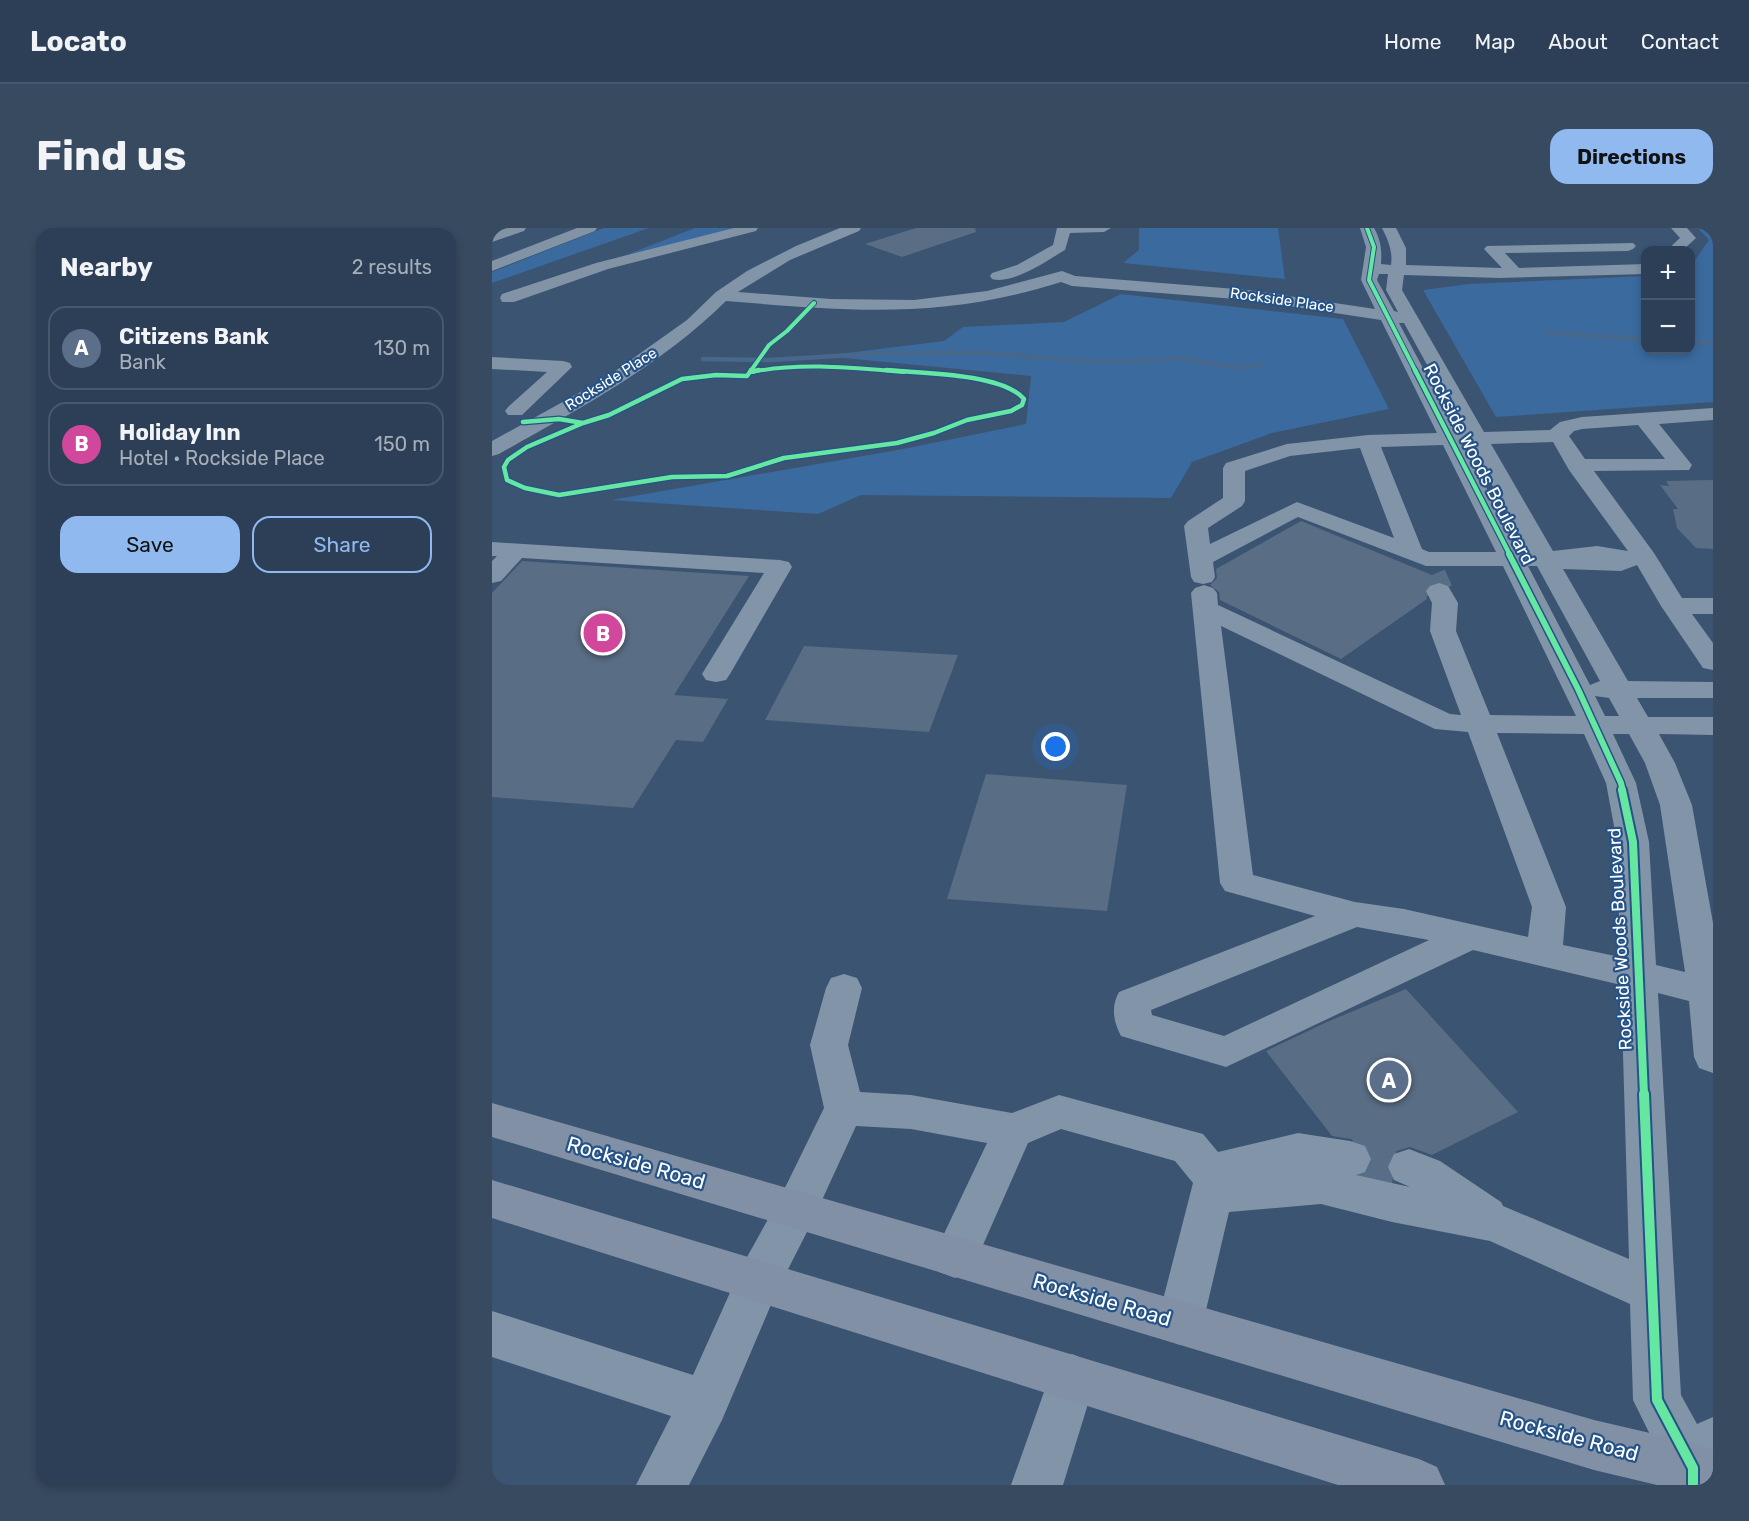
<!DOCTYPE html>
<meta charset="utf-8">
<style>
:root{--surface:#2c3f56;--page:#384a60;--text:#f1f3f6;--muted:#a6afb9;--line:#48586c;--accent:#90b9f0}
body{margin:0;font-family:Rubik,sans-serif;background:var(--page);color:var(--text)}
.controls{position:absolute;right:18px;top:18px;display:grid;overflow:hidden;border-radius:12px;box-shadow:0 3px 9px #0003}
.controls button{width:54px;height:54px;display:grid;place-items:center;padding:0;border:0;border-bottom:2px solid var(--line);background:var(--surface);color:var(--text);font:30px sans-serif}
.you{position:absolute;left:564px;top:519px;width:21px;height:21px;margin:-15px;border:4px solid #fff;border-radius:50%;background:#1a73e8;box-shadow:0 0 0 9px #1a73e833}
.badge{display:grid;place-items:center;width:39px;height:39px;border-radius:50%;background:var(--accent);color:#fff;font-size:20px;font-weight:700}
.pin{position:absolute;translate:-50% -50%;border:3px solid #fff;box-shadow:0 2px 6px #0006}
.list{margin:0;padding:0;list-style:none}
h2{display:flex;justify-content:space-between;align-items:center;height:78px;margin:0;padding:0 24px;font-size:26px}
h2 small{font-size:20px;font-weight:400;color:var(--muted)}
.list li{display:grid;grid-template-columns:39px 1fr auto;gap:18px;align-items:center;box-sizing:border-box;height:84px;margin:0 12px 12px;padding:0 12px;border:2px solid var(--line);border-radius:18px}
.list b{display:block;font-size:22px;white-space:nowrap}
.list p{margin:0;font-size:20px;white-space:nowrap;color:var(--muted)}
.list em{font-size:20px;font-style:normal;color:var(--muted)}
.actions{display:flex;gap:12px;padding:18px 24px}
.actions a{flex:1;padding:14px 0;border:2px solid var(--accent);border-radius:18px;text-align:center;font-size:21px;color:var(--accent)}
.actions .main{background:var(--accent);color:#111}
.map{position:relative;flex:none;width:1221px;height:1257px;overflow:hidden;border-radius:18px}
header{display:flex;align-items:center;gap:36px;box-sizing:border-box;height:84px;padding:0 30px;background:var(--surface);border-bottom:2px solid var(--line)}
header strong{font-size:28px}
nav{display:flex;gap:33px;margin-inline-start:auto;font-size:21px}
.intro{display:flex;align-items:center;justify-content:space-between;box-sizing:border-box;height:144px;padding:0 36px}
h1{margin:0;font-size:42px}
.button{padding:15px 27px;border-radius:18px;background:var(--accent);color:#111;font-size:21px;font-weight:700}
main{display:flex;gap:36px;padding:0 36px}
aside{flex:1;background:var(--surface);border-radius:18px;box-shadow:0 3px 9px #0003}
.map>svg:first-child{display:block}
.green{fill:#3a6a9e}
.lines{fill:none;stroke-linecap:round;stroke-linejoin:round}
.stream{stroke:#47678b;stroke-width:4.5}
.building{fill:#596d84}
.minor-tunnel-far1{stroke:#586e87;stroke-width:28;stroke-dasharray:28 14;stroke-linecap:butt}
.minor-tunnel{stroke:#586e87;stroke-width:45;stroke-dasharray:45 22;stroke-linecap:butt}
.minor{fill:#8294a7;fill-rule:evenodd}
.major{fill:#8190a5;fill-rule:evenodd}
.highway{fill:#8293a5;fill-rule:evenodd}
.cycleway-far4-casing{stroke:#255388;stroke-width:6}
.cycleway-far3-casing{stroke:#255388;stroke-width:7}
.cycleway-far2-casing{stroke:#255388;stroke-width:9}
.cycleway-far1-casing{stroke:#255388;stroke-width:12}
.cycleway-casing{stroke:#255388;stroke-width:14}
.cycleway-far4{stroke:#66e7a1;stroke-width:4}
.cycleway-far3{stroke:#66e7a1;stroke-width:4.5}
.cycleway-far2{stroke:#66e7a1;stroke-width:6}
.cycleway-far1{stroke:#66e7a1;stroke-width:8}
.cycleway{stroke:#66e7a1;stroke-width:10}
.labels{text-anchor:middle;stroke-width:4.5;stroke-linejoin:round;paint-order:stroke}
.far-street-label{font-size:15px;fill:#fff;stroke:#255388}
.street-label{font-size:18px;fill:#fff;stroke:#255388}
.near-street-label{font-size:21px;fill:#fff;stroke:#255388}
</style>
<header>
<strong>Locato</strong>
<nav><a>Home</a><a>Map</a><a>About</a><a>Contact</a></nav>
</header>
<div class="intro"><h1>Find us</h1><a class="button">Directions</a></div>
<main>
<aside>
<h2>Nearby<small>2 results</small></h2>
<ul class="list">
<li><span class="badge" style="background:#5c6f8a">A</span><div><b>Citizens Bank</b><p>Bank</p></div><em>130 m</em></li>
<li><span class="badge" style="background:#d1479c">B</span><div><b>Holiday Inn</b><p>Hotel · Rockside Place</p></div><em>150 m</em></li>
</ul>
<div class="actions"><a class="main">Save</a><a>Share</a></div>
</aside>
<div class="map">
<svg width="1221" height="1257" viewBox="0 0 1221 1257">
<rect width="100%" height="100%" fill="#3b5472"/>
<path class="green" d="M 112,0 L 157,0 L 0,55 L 0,44 Z
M 203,0 L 250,0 L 129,29 Z
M 647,0 L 786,0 L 793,51 L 631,35 L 647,22 Z
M 1206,0 L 1221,0 L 1221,174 L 1004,189 L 931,62 L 977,56 L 1153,48 L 1154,122 L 1198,122 L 1199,38 L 1217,12 Z
M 629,66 L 851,91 L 897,181 L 780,205 L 700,234 L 679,270 L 369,267 L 326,286 L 119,272 L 411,221 L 534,196 L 539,148 L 331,128 L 452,113 L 471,99 L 572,94 Z"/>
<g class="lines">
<path class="stream" d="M 1054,105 L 1154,111
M 1198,114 L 1221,115
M 211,131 L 278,132 L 394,125 L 498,125 L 592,133 L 653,133 L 687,130 L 749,140 L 769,136"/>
</g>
<path class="building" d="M 424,0 L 483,0 L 484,4 L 410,29 L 373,16 Z
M 1221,252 L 1221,321 L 1204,320 L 1185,300 L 1181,281 L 1186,281 L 1168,257 L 1177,258 L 1174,253 Z
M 809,293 L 940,347 L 959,354 L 946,353 L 937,356 L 932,362 L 935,371 L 849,431 L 728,372 L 727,364 L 718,357 L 725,350 L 724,341 Z
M 30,333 L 257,348 L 182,467 L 236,471 L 211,514 L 184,512 L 141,580 L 0,569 L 0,365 Z
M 312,418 L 466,427 L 437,504 L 273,492 Z
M 494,546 L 635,557 L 615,683 L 455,671 Z
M 914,761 L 1026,884 L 940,927 L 918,919 L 901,924 L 894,938 L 898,949 L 893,951 L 872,947 L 881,932 L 875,917 L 859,911 L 840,908 L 774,823 L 835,794 Z"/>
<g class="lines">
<path class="minor-tunnel-far1" d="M 940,347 L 947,363"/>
<path class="minor-tunnel" d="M 858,931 L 917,939"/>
<path class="minor" d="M 348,0 L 369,0 L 367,3 L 298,32 L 246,64 L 339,71 L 422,72 L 495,63 L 570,43 L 583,48 L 756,62 L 883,81 L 869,52 L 874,19 L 868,0 L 882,0 C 889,12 890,23 889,36 L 899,37 C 901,23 896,12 890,0 L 904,0 L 914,20 L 914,37 L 1010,40 L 992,21 L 995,18 L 1141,15 L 1144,18 L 1141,21 L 1136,23 L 1013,25 L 1027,40 L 1154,36 L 1154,46 L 1008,50 L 912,47 L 910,62 L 992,204 L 1058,202 L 1068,194 L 1090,189 L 1221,180 L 1221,192 L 1167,196 L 1200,237 L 1197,242 L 1102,243 L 1162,325 L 1190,370 L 1221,370 L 1221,386 L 1200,386 L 1221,415 L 1221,442 L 1211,440 L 1169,378 L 1145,337 L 1129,343 L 1071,341 L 1136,453 L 1221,454 L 1221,470 L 1145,470 L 1156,489 L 1221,489 L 1221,507 L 1167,506 L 1183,535 L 1200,577 L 1221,695 L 1221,845 L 1207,840 L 1202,829 L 1197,773 L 1166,765 L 1189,1167 L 1205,1196 L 1221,1189 L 1221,1257 L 1175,1257 L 1176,1243 L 1141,1172 L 1138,1076 L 998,1013 L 900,994 L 829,976 L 737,984 L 711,1095 L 704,1111 L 688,1117 L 672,1111 L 665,1095 L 701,955 L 683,933 L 569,901 L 536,915 L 479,1044 L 463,1050 L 447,1044 L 441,1029 L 495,915 L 419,901 L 364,898 L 319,996 L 284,1065 L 230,1192 L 197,1257 L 144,1257 L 179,1188 L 0,1129 L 0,1083 L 201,1147 L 250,1038 L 289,968 L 332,880 L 318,817 L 334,760 L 339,750 L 352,746 L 365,750 L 370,760 L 356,817 L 368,864 L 419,867 L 520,885 L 567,867 L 711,906 L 726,924 L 806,905 L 858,913 L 873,918 L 879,931 L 873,944 L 864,947 L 918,959 L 902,952 L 896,939 L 902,926 L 917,921 L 948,933 L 1009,974 L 1011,978 L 1137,1031 L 1129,757 L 981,722 L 734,839 L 629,808 C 621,793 619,778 627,764 L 823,688 L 733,663 L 728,655 L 699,365 L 703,360 L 712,357 L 721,360 L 725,365 L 726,377 L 958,486 L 969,487 L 938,403 L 940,375 L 934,363 L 938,358 L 947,355 L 956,358 L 966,375 L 964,403 L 998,487 L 1084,488 L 1011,338 L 934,338 L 806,289 L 721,334 L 723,349 L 720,354 L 711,356 L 702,354 L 699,349 L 692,298 L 696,293 L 731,270 L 731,240 L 734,235 L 795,216 L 876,207 L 945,205 L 889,92 L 756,72 L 580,58 L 569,54 C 449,92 356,83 234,73 C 168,138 87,181 7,226 L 0,228 L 0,213 L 112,151 L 195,92 L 224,64 L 255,43 L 304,18 ZM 887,46 L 896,46 L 894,62 L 906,84 L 902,83 L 885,52 ZM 907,95 L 912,95 L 972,204 L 965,204 ZM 1146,197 L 1173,231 L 1093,231 L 1077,208 L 1082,203 L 1090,201 ZM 1061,214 L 1077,242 L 1136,323 L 1105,318 L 1061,323 L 999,216 ZM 951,217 L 1004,324 L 937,324 L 930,321 L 889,219 ZM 972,217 L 978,217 L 1037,324 L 1028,324 ZM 868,220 L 902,310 L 805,274 L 718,316 L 716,300 L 750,278 L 753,273 L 753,243 L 798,228 ZM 1036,338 L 1045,338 L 1108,453 L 1098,457 ZM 729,398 L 943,501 L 976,504 L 1040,679 L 1036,709 L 912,681 L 863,674 L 761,647 ZM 1103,468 L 1117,470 L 1127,488 L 1113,488 ZM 1005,505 L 1092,506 L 1114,555 L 1125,614 L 1128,729 L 1071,717 L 1074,679 ZM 1121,506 L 1137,506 L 1153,535 L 1168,577 L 1193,744 L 1164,737 L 1157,614 L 1144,555 ZM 865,699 L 937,712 L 732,808 L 660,787 L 659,782 Z
M 565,0 L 619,0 L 612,4 L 578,5 L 573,22 C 556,32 521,57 500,51 L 498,48 L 500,45 L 525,37 L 561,17 Z
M 1179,0 L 1195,0 L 1204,10 L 1191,22 L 1175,22 L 1188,10 Z
M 0,129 L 71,133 L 78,135 L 80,139 L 30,187 L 16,187 L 13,183 L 16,179 L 55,144 L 0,141 Z
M 0,314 L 288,332 L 297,334 L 300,339 L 238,446 L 234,452 L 224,454 L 214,452 L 210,446 L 272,345 L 30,330 L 9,353 L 0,355 L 0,333 L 5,328 L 0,328 Z
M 580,1126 L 597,1133 L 604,1150 L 571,1257 L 519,1257 L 563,1133 Z"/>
<path class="major" d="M 0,875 L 1102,1192 L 1201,1215 L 1221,1222 L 1221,1257 L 1165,1257 L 1102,1242 L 0,909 Z
M 0,952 L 927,1231 L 945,1239 L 953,1257 L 846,1257 L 0,990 Z"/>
<path class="highway" d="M 13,0 L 34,0 L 32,3 L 0,14 L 0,5 Z
M 85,0 L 105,0 L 103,3 L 0,43 L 0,33 Z
M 242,0 L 266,0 L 264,3 L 116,41 L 22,74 L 10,74 L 8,70 L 10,66 L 104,35 Z"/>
<defs>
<path id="cycleway-far4" d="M 875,0 L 882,19 L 877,52 L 924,144
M 258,144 L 277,117 L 295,103 L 322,75
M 260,144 C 308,134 362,140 412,144"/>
<path id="cycleway-far3" d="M 923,142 L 1018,327
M 258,144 L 259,142
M 31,194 L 67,191 L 91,195
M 91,195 L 35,219 L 16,232 L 12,239 L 15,252 L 33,260 L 67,267 L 180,249 L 235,248 L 292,230 L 405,215 L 442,205 L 475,192 L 519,183 L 530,177 L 532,171 C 510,145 427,145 394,142
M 91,195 L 117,187 L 190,151 L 224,147 L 255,148 L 258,144 L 267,142"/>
<path id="cycleway-far2" d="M 1017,326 L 1086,461 L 1129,555 L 1131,564"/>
<path id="cycleway-far1" d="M 1130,562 L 1141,614 L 1152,867"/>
<path id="cycleway" d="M 1152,866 L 1165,1172 L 1201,1240 L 1201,1257"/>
</defs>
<use href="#cycleway-far4" class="cycleway-far4-casing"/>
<use href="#cycleway-far3" class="cycleway-far3-casing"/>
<use href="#cycleway-far2" class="cycleway-far2-casing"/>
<use href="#cycleway-far1" class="cycleway-far1-casing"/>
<use href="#cycleway" class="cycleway-casing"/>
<use href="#cycleway-far4" class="cycleway-far4"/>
<use href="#cycleway-far3" class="cycleway-far3"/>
<use href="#cycleway-far2" class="cycleway-far2"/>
<use href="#cycleway-far1" class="cycleway-far1"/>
<use href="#cycleway" class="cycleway"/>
</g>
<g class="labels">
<g class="far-street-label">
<text transform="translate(790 72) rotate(8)" y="5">Rockside Place</text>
<text transform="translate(119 151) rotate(-32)" y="5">Rockside Place</text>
</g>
<g class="street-label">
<text transform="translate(987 236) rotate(63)" y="6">Rockside Woods Boulevard</text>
<text transform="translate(1128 711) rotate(-93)" y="6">Rockside Woods Boulevard</text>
</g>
<g class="near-street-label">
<text transform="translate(144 935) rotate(16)" y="7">Rockside Road</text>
<text transform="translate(610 1072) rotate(16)" y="7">Rockside Road</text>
<text transform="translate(1077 1208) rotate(15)" y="7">Rockside Road</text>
</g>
</g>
</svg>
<div class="controls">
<button>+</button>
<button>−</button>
</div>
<div class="you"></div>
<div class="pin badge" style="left:897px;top:852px;background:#5c6f8a">A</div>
<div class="pin badge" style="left:111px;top:405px;background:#d1479c">B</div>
</div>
</main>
